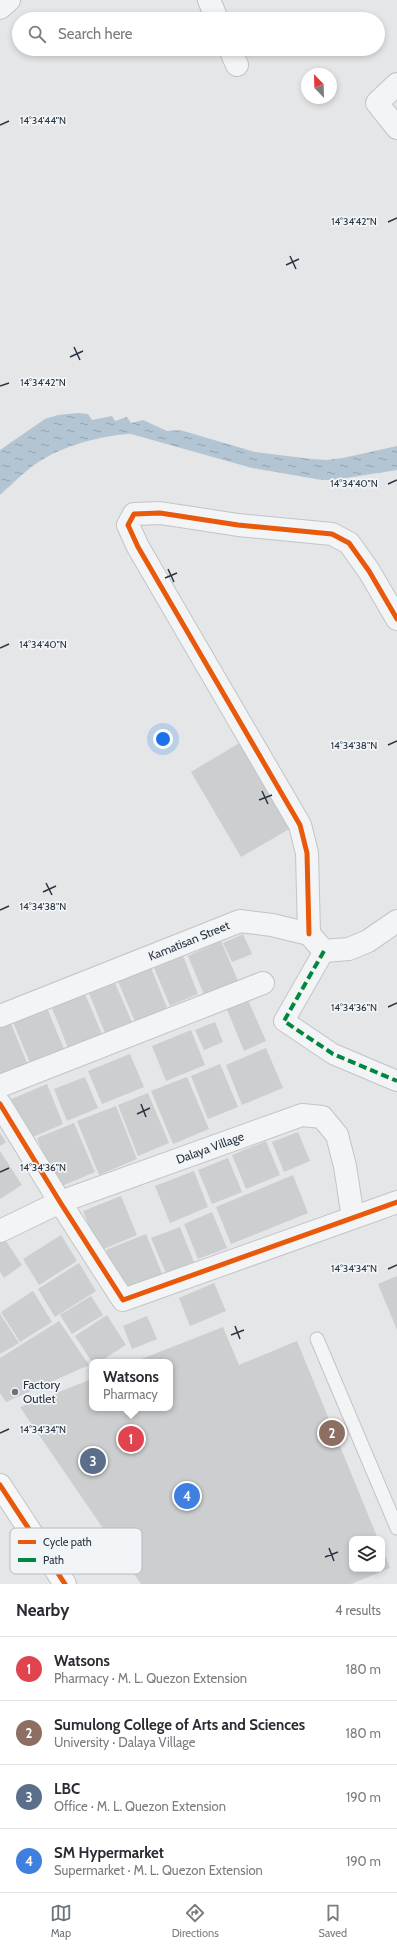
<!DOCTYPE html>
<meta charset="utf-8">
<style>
:root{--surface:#fff;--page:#f7f7f7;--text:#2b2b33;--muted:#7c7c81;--line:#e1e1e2;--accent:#6b737c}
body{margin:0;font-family:Cabin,sans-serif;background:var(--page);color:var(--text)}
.controls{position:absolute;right:12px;bottom:12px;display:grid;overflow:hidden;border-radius:8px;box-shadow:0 2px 6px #0003}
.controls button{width:36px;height:36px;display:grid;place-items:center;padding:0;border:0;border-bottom:1px solid var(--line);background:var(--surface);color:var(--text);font:20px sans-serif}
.compass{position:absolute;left:301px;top:68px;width:36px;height:36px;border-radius:50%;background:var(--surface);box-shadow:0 2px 6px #0003;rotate:337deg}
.you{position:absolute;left:163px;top:739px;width:14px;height:14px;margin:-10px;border:3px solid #fff;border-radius:50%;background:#1a73e8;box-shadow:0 0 0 6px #1a73e833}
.badge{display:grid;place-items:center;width:26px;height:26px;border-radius:50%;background:var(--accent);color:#fff;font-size:13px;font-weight:700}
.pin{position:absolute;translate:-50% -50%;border:2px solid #fff;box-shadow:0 1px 4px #0006}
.popup{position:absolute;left:89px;top:1359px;width:84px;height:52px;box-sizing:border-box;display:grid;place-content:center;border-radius:8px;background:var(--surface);filter:drop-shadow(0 1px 3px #0005);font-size:13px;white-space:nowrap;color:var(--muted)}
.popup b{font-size:15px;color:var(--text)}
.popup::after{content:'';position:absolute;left:50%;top:100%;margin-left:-8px;border:8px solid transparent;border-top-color:var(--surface)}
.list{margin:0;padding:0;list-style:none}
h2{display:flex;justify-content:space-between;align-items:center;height:52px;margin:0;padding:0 16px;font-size:17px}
h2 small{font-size:13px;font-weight:400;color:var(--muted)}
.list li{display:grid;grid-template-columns:26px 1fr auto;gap:12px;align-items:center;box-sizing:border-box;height:64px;padding:0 16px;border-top:1px solid var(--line)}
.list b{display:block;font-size:15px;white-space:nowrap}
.list p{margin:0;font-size:13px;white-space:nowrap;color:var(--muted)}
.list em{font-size:13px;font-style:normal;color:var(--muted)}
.icon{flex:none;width:22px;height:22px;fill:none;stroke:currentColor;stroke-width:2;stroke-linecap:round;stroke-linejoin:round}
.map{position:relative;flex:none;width:397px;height:1584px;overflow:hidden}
.search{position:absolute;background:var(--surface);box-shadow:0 2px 6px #0003;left:12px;right:12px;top:12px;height:44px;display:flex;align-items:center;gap:10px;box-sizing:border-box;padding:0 14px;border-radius:22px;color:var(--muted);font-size:15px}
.sheet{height:308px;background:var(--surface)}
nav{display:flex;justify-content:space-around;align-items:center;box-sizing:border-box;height:56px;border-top:1px solid var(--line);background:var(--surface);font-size:11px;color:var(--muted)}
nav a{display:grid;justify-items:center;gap:2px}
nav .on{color:var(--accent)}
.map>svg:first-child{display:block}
.water{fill:url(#water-ripples)}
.building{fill:#ccced0}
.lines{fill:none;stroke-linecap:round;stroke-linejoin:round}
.service-casing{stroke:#c2c4c6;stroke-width:15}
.pedestrian-casing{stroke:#c2c4c6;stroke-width:22}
.minor-casing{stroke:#c2c4c6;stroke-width:24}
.secondary-casing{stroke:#c2c4c6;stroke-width:24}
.service{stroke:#f3f4f6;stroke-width:13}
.pedestrian{stroke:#f3f4f6;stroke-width:20}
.minor{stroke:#f3f4f6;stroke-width:22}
.secondary{stroke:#f7f7f7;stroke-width:22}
.quiet{stroke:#00873e;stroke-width:4;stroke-dasharray:8 4;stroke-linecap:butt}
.cycleway-casing{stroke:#f2f5f8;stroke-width:8}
.cycleway{stroke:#e8590c;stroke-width:5}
.ticks{fill:none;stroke:#2a3542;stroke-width:1.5}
.poi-dot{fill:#6b737c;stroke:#f2f5f8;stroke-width:1.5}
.labels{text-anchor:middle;stroke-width:3.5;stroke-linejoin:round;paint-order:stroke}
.street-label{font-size:12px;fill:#2a3542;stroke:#f2f5f8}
.poi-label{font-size:12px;fill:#2a3542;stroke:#f2f5f8;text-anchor:start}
.key{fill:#f2f5f8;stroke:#b6bbc1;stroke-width:1}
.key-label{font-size:11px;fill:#2a3542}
.ticks-label{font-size:10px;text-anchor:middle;fill:#2a3542;stroke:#f2f5f8;stroke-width:3.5;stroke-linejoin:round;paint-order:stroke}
</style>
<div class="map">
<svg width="397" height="1584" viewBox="0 0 397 1584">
<defs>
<pattern id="water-ripples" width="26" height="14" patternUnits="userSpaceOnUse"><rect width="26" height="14" fill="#b3c5d3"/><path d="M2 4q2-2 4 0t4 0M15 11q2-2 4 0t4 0" fill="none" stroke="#92a1ad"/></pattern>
</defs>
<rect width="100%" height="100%" fill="#e4e6e8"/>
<path class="water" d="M 78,413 L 88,414 L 92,420 L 112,416 L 115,421 L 127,417 L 131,423 L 143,420 L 167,431 L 180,430 L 255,452 L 311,459 L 327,460 L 343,458 L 397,446 L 397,470 L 333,480 L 322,480 L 252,468 L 131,434 C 103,435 61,446 37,463 C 24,472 12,484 0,495 L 0,450 L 45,419 L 58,415 Z"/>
<path class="building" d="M 241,742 L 291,828 L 241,857 L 191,772 Z
M 243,934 L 252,954 L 232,962 L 223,943 Z
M 221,941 L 239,983 L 205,997 L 188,956 Z
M 183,956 L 198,994 L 170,1006 L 154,968 Z
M 150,965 L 168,1010 L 136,1024 L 117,979 Z
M 115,983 L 132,1022 L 105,1033 L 89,993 Z
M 83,989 L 102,1034 L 68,1048 L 50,1003 Z
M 247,998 L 266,1041 L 244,1051 L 226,1007 Z
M 47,1008 L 64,1049 L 30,1063 L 13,1022 Z
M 7,1014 L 28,1065 L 0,1077 L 0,1017 Z
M 215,1022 L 223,1042 L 204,1050 L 195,1030 Z
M 191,1030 L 205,1065 L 166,1081 L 152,1046 Z
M 266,1048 L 283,1088 L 242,1105 L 226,1065 Z
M 130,1054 L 144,1087 L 102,1104 L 88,1071 Z
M 220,1064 L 238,1107 L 208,1119 L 191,1076 Z
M 85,1077 L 98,1108 L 67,1121 L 54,1089 Z
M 187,1077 L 209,1129 L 173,1144 L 151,1091 Z
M 47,1084 L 63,1124 L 26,1140 L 9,1100 Z
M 148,1093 L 169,1143 L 138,1156 L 118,1105 Z
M 116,1106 L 137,1159 L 99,1175 L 77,1121 Z
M 74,1123 L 95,1172 L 57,1188 L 37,1138 Z
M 298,1132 L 310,1161 L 284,1172 L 272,1142 Z
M 0,1133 L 6,1142 L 0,1146 Z
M 266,1141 L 280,1175 L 246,1189 L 232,1155 Z
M 0,1151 L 22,1185 L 0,1199 Z
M 228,1158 L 242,1192 L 212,1204 L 198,1170 Z
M 194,1171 L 208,1207 L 170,1223 L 155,1186 Z
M 293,1175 L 308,1213 L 231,1244 L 216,1207 Z
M 121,1196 L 137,1235 L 99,1251 L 83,1211 Z
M 212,1212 L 227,1248 L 198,1259 L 184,1224 Z
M 180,1227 L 194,1262 L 166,1273 L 151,1238 Z
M 0,1232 L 22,1265 L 4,1278 L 0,1272 Z
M 146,1234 L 163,1276 L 124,1291 L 106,1250 Z
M 61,1235 L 77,1261 L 39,1285 L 23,1259 Z
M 79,1263 L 96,1291 L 55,1317 L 38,1289 Z
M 397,1276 L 397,1330 L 378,1284 Z
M 214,1283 L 226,1311 L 190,1326 L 179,1298 Z
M 33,1291 L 52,1322 L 20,1342 L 1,1312 Z
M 91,1296 L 103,1315 L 72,1334 L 60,1315 Z
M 0,1314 L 19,1343 L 0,1354 Z
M 107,1315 L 126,1345 L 99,1362 L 92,1362 L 75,1336 Z
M 147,1316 L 157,1339 L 132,1349 L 123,1326 Z
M 59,1321 L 89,1365 L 6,1402 L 0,1393 L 0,1358 Z
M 223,1327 L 239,1365 L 297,1341 L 378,1539 L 352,1539 L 352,1569 L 382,1569 L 382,1548 L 390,1568 L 351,1584 L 141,1584 L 20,1407 L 92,1379 L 92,1408 L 170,1408 L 170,1362 L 134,1362 Z"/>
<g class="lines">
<defs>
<path id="service" d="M 317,1339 L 397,1528"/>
<path id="pedestrian" d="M 324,951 L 284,1021 L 333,1054 L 397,1081"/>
<path id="minor" d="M 209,0 L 217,19
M 0,8 L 9,0
M 230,49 L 237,65
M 397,84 L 377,103 L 397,128
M 309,934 L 307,853 L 300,825 L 138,547 L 128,525 L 134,514 L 160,513 L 238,525 L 332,534 L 349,543 L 369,571 L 397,619
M 0,1016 L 240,921 L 272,925 L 309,934 L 324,951 L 349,949 L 368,941 L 397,921
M 0,1086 L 263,983
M 0,1104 L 60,1202 L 123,1300 L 397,1202
M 0,1231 L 60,1202 L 302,1115 L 322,1117 L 337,1135 L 345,1166 L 353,1218"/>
<path id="secondary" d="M 0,1485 L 65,1584"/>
</defs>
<use href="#service" class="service-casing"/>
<use href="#pedestrian" class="pedestrian-casing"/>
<use href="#minor" class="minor-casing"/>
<use href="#secondary" class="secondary-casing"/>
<use href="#service" class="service"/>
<use href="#pedestrian" class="pedestrian"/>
<use href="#minor" class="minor"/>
<use href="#secondary" class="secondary"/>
<path class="quiet" d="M 324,951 L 284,1021 L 333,1054 L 397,1081"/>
<defs>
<path id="cycleway" d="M 309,934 L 307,853 L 300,825 L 138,547 L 128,525 L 134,514 L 160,513 L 238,525 L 332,534 L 349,543 L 369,571 L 397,619
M 0,1104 L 60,1202 L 123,1300 L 397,1202
M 0,1485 L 65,1584"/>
</defs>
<use href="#cycleway" class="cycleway-casing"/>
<use href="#cycleway" class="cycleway"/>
</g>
<path class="ticks" d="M 0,125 L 9,121M 388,222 L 397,218M 290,256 L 296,269M 286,265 L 299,259M 74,347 L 80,360M 70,357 L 83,351M 0,386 L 9,383M 388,484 L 397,480M 168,569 L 174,582M 165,578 L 177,573M 0,648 L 9,644M 388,745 L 397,741M 262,791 L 268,804M 259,800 L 272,795M 46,883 L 52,895M 43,892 L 56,886M 0,910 L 9,906M 388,1007 L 397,1003M 141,1104 L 146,1117M 137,1114 L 150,1108M 0,1172 L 9,1168M 388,1269 L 397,1265M 235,1326 L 240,1339M 231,1335 L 244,1330M 0,1433 L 9,1429M 329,1548 L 334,1561M 325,1557 L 338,1552"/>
<circle class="poi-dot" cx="15" cy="1392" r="4"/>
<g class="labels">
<g class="street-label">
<text transform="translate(189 941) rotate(-22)" y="4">Kamatisan Street</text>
<text transform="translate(210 1148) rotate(-20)" y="4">Dalaya Village</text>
</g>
<g class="poi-label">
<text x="23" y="1389">Factory<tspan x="23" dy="14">Outlet</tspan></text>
</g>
</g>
<rect x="10" y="1528" width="132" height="46" rx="6" class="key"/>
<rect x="18" y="1540" width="18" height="4" fill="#e8590c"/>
<rect x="18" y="1558" width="18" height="4" fill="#00873e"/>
<g class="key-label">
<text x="43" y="1546">Cycle path</text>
<text x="43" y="1564">Path</text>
</g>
<g class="ticks-label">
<text x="43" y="124">14°34'44"N</text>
<text x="354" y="225">14°34'42"N</text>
<text x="43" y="386">14°34'42"N</text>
<text x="354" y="487">14°34'40"N</text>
<text x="43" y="648">14°34'40"N</text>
<text x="354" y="749">14°34'38"N</text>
<text x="43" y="910">14°34'38"N</text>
<text x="354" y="1011">14°34'36"N</text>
<text x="43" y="1171">14°34'36"N</text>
<text x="354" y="1272">14°34'34"N</text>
<text x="43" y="1433">14°34'34"N</text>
</g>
</svg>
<div class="controls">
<button><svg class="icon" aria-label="layers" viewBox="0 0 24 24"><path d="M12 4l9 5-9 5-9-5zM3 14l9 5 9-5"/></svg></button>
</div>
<svg class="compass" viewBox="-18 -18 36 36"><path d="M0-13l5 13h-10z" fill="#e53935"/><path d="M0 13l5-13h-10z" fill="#7c7c81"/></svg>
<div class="you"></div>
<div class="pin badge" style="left:131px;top:1439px;background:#e0444e">1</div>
<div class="popup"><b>Watsons</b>Pharmacy</div>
<div class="pin badge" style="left:332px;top:1433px;background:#8d6e63">2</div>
<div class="pin badge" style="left:93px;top:1461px;background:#5c6f8a">3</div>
<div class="pin badge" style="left:187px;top:1496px;background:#3f7fe0">4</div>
<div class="search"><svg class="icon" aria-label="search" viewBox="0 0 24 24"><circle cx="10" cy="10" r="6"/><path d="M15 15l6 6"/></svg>Search here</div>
</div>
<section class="sheet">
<h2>Nearby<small>4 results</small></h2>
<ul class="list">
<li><span class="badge" style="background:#e0444e">1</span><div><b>Watsons</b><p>Pharmacy · M. L. Quezon Extension</p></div><em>180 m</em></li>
<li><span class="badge" style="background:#8d6e63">2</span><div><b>Sumulong College of Arts and Sciences</b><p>University · Dalaya Village</p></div><em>180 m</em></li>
<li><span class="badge" style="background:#5c6f8a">3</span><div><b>LBC</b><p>Office · M. L. Quezon Extension</p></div><em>190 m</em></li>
<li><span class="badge" style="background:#3f7fe0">4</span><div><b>SM Hypermarket</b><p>Supermarket · M. L. Quezon Extension</p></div><em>190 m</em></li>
</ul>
</section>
<nav>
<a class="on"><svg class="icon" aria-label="map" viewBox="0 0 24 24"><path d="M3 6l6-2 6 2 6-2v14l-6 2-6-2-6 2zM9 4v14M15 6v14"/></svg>Map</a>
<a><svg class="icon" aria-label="directions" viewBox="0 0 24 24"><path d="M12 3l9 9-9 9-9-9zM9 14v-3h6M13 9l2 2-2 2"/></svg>Directions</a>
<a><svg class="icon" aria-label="saved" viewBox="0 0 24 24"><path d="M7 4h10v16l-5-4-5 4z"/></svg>Saved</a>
</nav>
